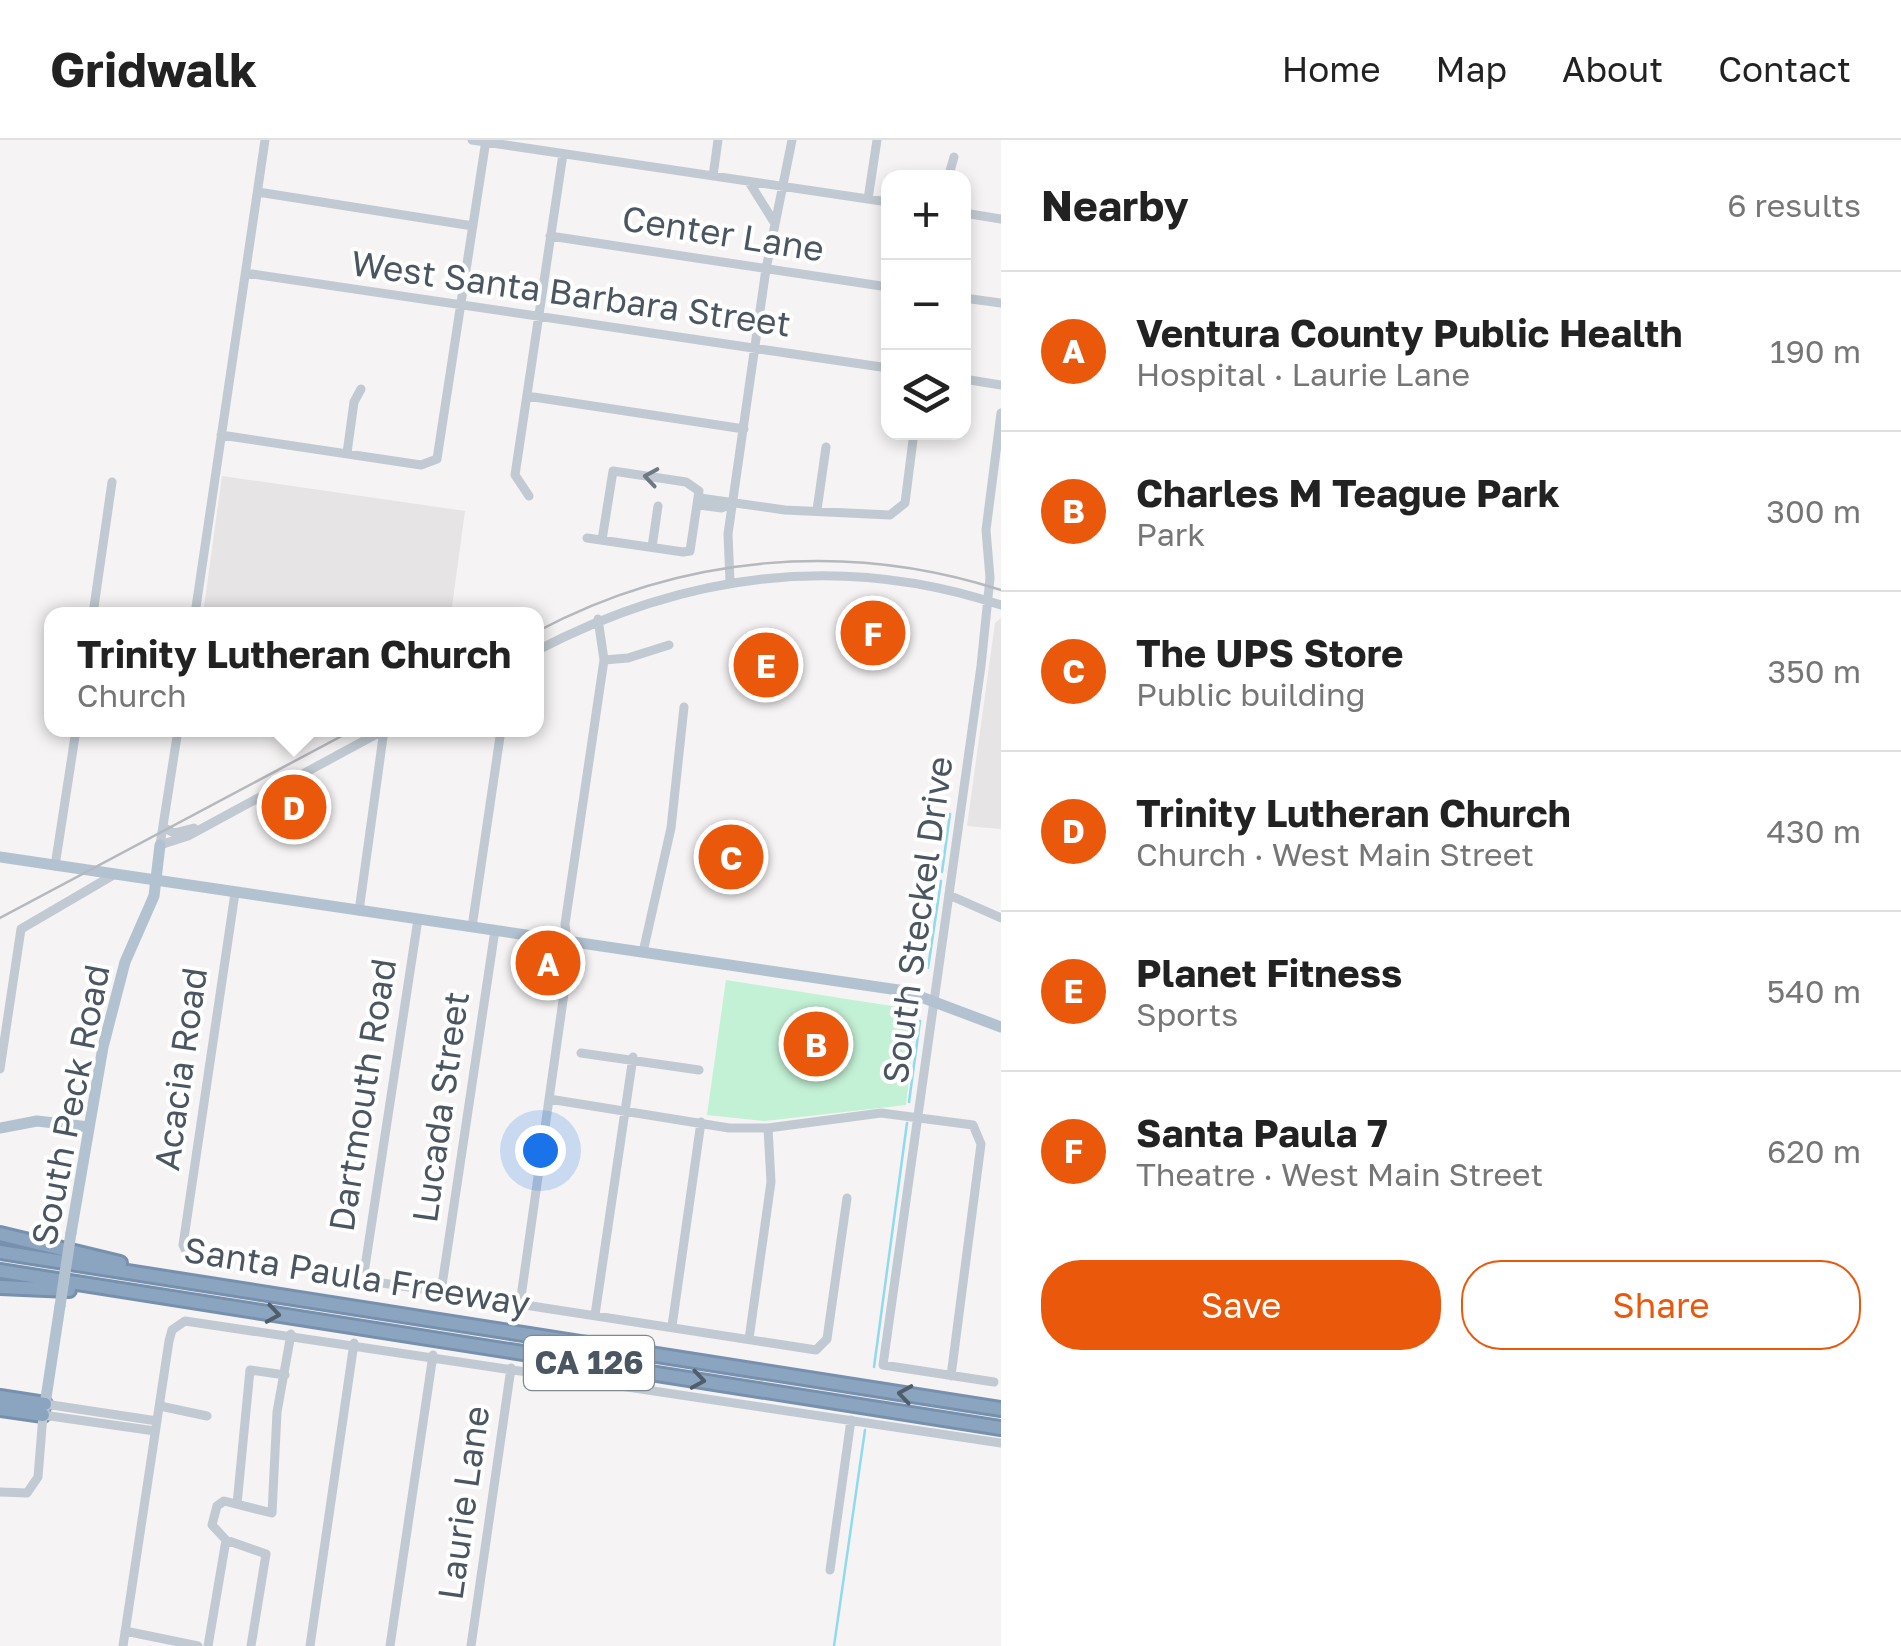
<!DOCTYPE html>
<meta charset="utf-8">
<style>
:root{--surface:#fff;--page:#f6f6f6;--text:#222;--muted:#767676;--line:#e0e0e0;--accent:#ea580c}
body{margin:0;font-family:"Golos Text",sans-serif;background:var(--page);color:var(--text)}
.controls{position:absolute;right:30px;top:30px;display:grid;overflow:hidden;border-radius:20px;box-shadow:0 5px 15px #0003}
.controls button{width:90px;height:90px;display:grid;place-items:center;padding:0;border:0;border-bottom:2px solid var(--line);background:var(--surface);color:var(--text);font:50px sans-serif}
.you{position:absolute;left:540px;top:1010px;width:35px;height:35px;margin:-25px;border:8px solid #fff;border-radius:50%;background:#1a73e8;box-shadow:0 0 0 15px #1a73e833}
.badge{display:grid;place-items:center;width:65px;height:65px;border-radius:50%;background:var(--accent);color:#fff;font-size:32px;font-weight:700}
.pin{position:absolute;translate:-50% -50%;border:5px solid #fff;box-shadow:0 2px 10px #0006}
.popup{position:absolute;left:44px;top:467px;width:500px;height:130px;box-sizing:border-box;display:grid;place-content:center;border-radius:20px;background:var(--surface);filter:drop-shadow(0 2px 8px #0005);font-size:32px;white-space:nowrap;color:var(--muted)}
.popup b{font-size:38px;color:var(--text)}
.popup::after{content:'';position:absolute;left:50%;top:100%;margin-left:-20px;border:20px solid transparent;border-top-color:var(--surface)}
.list{margin:0;padding:0;list-style:none}
h2{display:flex;justify-content:space-between;align-items:center;height:130px;margin:0;padding:0 40px;font-size:42px}
h2 small{font-size:32px;font-weight:400;color:var(--muted)}
.list li{display:grid;grid-template-columns:65px 1fr auto;gap:30px;align-items:center;box-sizing:border-box;height:160px;padding:0 40px;border-top:2px solid var(--line)}
.list b{display:block;font-size:38px;white-space:nowrap}
.list p{margin:0;font-size:32px;white-space:nowrap;color:var(--muted)}
.list em{font-size:32px;font-style:normal;color:var(--muted)}
.actions{display:flex;gap:20px;padding:30px 40px}
.actions a{flex:1;padding:22px 0;border:2px solid var(--accent);border-radius:40px;text-align:center;font-size:35px;color:var(--accent)}
.actions .main{background:var(--accent);color:#fff}
.icon{flex:none;width:55px;height:55px;fill:none;stroke:currentColor;stroke-width:2;stroke-linecap:round;stroke-linejoin:round}
.map{position:relative;flex:none;width:1001px;height:1506px;overflow:hidden}
header{display:flex;align-items:center;gap:60px;box-sizing:border-box;height:140px;padding:0 50px;background:var(--surface);border-bottom:2px solid var(--line)}
header strong{font-size:48px}
nav{display:flex;gap:55px;margin-inline-start:auto;font-size:35px}
main{display:flex}
aside{flex:1;background:var(--surface)}
.map>svg:first-child{display:block}
.education{fill:#e6e4e5}
.green{fill:#c3f1d5}
.lines{fill:none;stroke-linecap:round;stroke-linejoin:round}
.stream{stroke:#90daee;stroke-width:2.5}
.highway-casing{stroke:#7690ad;stroke-width:18}
.minor{stroke:#c1cad2;stroke-width:9}
.major{stroke:#b3c2d1;stroke-width:11}
.highway{stroke:#8ba5c1;stroke-width:12}
.rail{stroke:#b5b8bd;stroke-width:2.5}
.major-bridge{stroke:#b3c2d1;stroke-width:11}
.oneway{stroke:#6e7983}
.oneway2{stroke:#505e6b}
.labels{text-anchor:middle;stroke-width:8;stroke-linejoin:round;paint-order:stroke}
.shield{fill:#fff;stroke:#808990;stroke-width:2.5}
.shield-label{font-size:32px;font-weight:bold;fill:#4a5661}
.street-label{font-size:35px;fill:#4a5661;stroke:#fff}
</style>
<header>
<strong>Gridwalk</strong>
<nav><a>Home</a><a>Map</a><a>About</a><a>Contact</a></nav>
</header>
<main>
<div class="map">
<svg width="1001" height="1506" viewBox="0 0 1001 1506">
<rect width="100%" height="100%" fill="#f5f3f3"/>
<path class="education" d="M 222,336 L 465,371 L 451,474 L 203,474 Z
M 1001,478 L 1001,689 L 967,686 L 995,483 Z"/>
<path class="green" d="M 726,840 L 917,870 L 906,965 L 765,981 L 707,975 Z"/>
<g class="lines">
<path class="stream" d="M 942,732 L 950,674
M 928,828 L 941,741
M 909,962 L 920,881
M 874,1227 L 907,983
M 834,1506 L 865,1290"/>
<defs>
<path id="highway" d="M 0,1094 L 120,1123
M 0,1112 L 1001,1269
M 0,1131 L 1001,1288
M 0,1147 L 69,1150
M 0,1257 L 45,1264
M 0,1269 L 43,1275"/>
</defs>
<use href="#highway" class="highway-casing"/>
<path class="minor" d="M 472,0 L 888,62
M 713,36 L 718,0
M 948,38 L 954,17
M 749,42 L 774,82
M 258,52 L 473,86
M 868,59 L 877,0
M 964,73 L 1001,79
M 550,96 L 888,147
M 246,133 L 888,228
M 964,158 L 1001,163
M 964,239 L 1001,245
M 527,256 L 744,289
M 221,295 L 421,325 L 437,319 L 486,0
M 347,313 L 354,262 L 361,249
M 529,356 L 515,335 L 563,14
M 700,358 L 785,370 L 890,375 L 905,363 L 914,292
M 699,365 L 722,368 L 731,364
M 817,370 L 826,307
M 587,398 L 683,412 L 690,411 L 699,351 L 686,342 L 613,331 L 602,400
M 652,407 L 658,366
M 730,442 L 728,394 L 766,129 L 792,0
M 93,474 L 112,342
M 195,474 L 265,0
M 536,511 C 685,433 840,412 1001,465
M 604,520 L 628,518 L 669,505
M 178,590 L 160,705 L 188,696 L 384,590
M 163,687 L 174,693 L 194,688
M 55,726 L 76,590
M 949,755 L 1001,778
M 359,771 L 384,590
M 418,779 L 363,1140 L 816,1210 L 827,1199 L 847,1058
M 472,787 L 501,590
M 643,812 L 671,688 L 684,567
M 581,913 L 699,930
M 0,929 L 21,789 L 115,734
M 549,959 L 729,988 L 768,988 L 881,973 L 973,985 L 981,1004 L 951,1236
M 186,1111 L 183,1105 L 235,753
M 441,1152 L 495,790
M 520,1164 L 569,818 L 565,784 L 604,520 L 598,479
M 595,1175 L 633,917
M 672,1186 L 701,982
M 749,1199 L 771,1042 L 768,988
M 994,1242 L 883,1225 L 981,526 L 990,438 L 986,390 L 1001,273
M 45,1264 L 157,1281
M 160,1266 L 207,1276
M 0,1352 L 27,1353 L 38,1337 L 43,1275 L 155,1291
M 237,1364 L 250,1230 L 285,1235
M 226,1400 L 266,1414 L 251,1506
M 830,1430 L 851,1280
M 125,1491 L 198,1506
M 123,1506 L 169,1201 L 172,1190 L 185,1181 L 1001,1303
M 208,1506 L 226,1400 L 212,1385 L 217,1366 L 224,1361 L 272,1373 L 277,1272 L 291,1194
M 310,1506 L 354,1203
M 390,1506 L 433,1215
M 471,1506 L 511,1228"/>
<path class="major" d="M 0,717 L 905,851 L 1001,887
M 0,988 L 37,981 L 89,987
M 71,1093 L 103,907 L 125,822 L 154,756 L 160,705
M 44,1271 L 60,1166"/>
<use href="#highway" class="highway"/>
<path class="rail" d="M 536,492 C 680,415 846,400 1001,450
M 0,778 L 353,590"/>
<path class="major-bridge" d="M 60,1166 L 71,1093"/>
</g>
<defs><path id="oneway-chevron" d="M-2-3.5L2.5 0L-2 3.5" fill="none" stroke-width="1.6" stroke-linecap="round" stroke-linejoin="round" transform="scale(2.5)"/></defs>
<use class="oneway" href="#oneway-chevron" transform="translate(651 337) rotate(-171)"/>
<g class="oneway2">
<use href="#oneway-chevron" transform="translate(273 1174) rotate(9)"/>
<use href="#oneway-chevron" transform="translate(698 1240) rotate(9)"/>
<use href="#oneway-chevron" transform="translate(905 1254) rotate(-171)"/>
</g>
<g class="labels">
<rect class="shield" x="524" y="1196" width="130" height="54" rx="8"/>
<g class="shield-label">
<text x="589" y="1234">CA 126</text>
</g>
<g class="street-label">
<text transform="translate(723 94) rotate(9)" y="12">Center Lane</text>
<text transform="translate(571 154) rotate(8)" y="12">West Santa Barbara Street</text>
<text transform="translate(918 780) rotate(-82)" y="12">South Steckel Drive</text>
<text transform="translate(181 929) rotate(-82)" y="12">Acacia Road</text>
<text transform="translate(363 955) rotate(-81)" y="12">Dartmouth Road</text>
<text transform="translate(71 965) rotate(-79)" y="12">South Peck Road</text>
<text transform="translate(441 967) rotate(-82)" y="12">Lucada Street</text>
<text transform="translate(357 1137) rotate(9)" y="12">Santa Paula Freeway</text>
<text transform="translate(464 1363) rotate(-82)" y="12">Laurie Lane</text>
</g>
</g>
</svg>
<div class="controls">
<button>+</button>
<button>−</button>
<button><svg class="icon" aria-label="layers" viewBox="0 0 24 24"><path d="M12 4l9 5-9 5-9-5zM3 14l9 5 9-5"/></svg></button>
</div>
<div class="you"></div>
<div class="pin badge" style="left:548px;top:823px">A</div>
<div class="pin badge" style="left:816px;top:904px">B</div>
<div class="pin badge" style="left:731px;top:717px">C</div>
<div class="pin badge" style="left:294px;top:667px">D</div>
<div class="popup"><b>Trinity Lutheran Church</b>Church</div>
<div class="pin badge" style="left:766px;top:525px">E</div>
<div class="pin badge" style="left:873px;top:493px">F</div>
</div>
<aside>
<h2>Nearby<small>6 results</small></h2>
<ul class="list">
<li><span class="badge">A</span><div><b>Ventura County Public Health</b><p>Hospital · Laurie Lane</p></div><em>190 m</em></li>
<li><span class="badge">B</span><div><b>Charles M Teague Park</b><p>Park</p></div><em>300 m</em></li>
<li><span class="badge">C</span><div><b>The UPS Store</b><p>Public building</p></div><em>350 m</em></li>
<li><span class="badge">D</span><div><b>Trinity Lutheran Church</b><p>Church · West Main Street</p></div><em>430 m</em></li>
<li><span class="badge">E</span><div><b>Planet Fitness</b><p>Sports</p></div><em>540 m</em></li>
<li><span class="badge">F</span><div><b>Santa Paula 7</b><p>Theatre · West Main Street</p></div><em>620 m</em></li>
</ul>
<div class="actions"><a class="main">Save</a><a>Share</a></div>
</aside>
</main>
